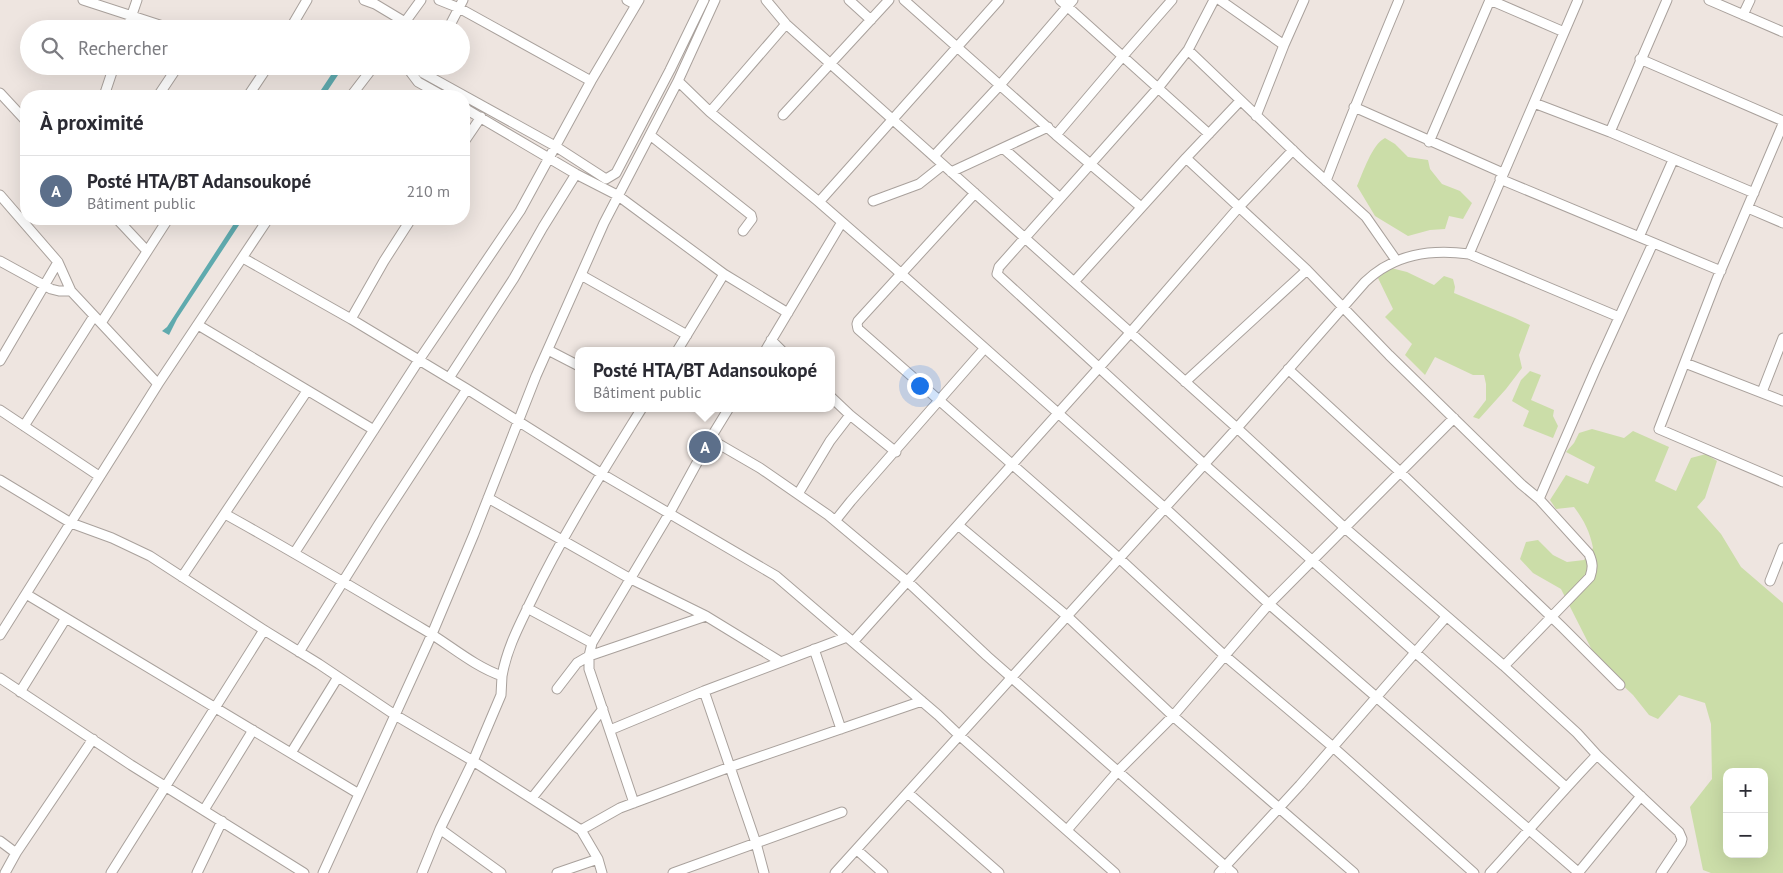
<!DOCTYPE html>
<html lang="fr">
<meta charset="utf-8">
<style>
:root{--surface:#fff;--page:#f2f2f3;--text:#2b2b33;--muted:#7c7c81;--line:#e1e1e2;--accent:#1a73e8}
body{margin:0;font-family:"PT Sans",sans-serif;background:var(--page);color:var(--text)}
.controls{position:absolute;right:15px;bottom:15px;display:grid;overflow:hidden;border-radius:10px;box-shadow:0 5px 20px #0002}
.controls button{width:45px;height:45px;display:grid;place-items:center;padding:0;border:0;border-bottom:1px solid var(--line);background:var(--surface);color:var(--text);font:25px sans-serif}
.you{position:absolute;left:919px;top:385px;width:18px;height:18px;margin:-12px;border:4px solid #fff;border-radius:50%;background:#1a73e8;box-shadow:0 0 0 8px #1a73e833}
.badge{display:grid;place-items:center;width:32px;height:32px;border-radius:50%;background:var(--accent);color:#fff;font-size:16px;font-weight:700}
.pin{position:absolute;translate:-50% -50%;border:2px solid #fff;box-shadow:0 1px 5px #0006}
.popup{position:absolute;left:575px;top:347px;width:260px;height:65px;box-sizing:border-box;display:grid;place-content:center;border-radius:10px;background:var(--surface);filter:drop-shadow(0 1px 4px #0005);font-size:16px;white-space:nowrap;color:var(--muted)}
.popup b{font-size:19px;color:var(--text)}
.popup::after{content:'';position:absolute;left:50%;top:100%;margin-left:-10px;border:10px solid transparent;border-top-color:var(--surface)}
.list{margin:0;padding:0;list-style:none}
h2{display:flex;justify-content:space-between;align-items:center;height:65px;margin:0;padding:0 20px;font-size:21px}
h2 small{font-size:16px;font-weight:400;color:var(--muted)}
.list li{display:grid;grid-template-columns:32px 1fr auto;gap:15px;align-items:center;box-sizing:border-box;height:70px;padding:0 20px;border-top:1px solid var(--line)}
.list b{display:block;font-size:19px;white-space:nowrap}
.list p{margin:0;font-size:16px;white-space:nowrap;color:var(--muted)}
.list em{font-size:16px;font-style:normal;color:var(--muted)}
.icon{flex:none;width:28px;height:28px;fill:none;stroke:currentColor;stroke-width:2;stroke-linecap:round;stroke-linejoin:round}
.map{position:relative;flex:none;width:1783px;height:873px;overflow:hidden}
.search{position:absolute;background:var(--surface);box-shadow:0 5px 20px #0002;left:20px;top:20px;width:450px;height:55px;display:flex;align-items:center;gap:12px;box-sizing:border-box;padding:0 18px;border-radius:28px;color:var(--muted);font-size:19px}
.panel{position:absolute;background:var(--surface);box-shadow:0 5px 20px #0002;left:20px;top:90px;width:450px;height:135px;border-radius:20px}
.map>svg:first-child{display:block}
.green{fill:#cbdda8;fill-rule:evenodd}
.water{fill:#5faaae}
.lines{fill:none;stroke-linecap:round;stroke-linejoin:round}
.minor-casing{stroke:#a9a19c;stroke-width:11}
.minor{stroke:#fff;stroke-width:9}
</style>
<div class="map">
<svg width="1783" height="873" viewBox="0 0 1783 873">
<rect width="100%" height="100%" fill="#eee5e0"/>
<path class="green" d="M 1385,138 L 1395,144 L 1408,157 L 1428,160 L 1430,169 L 1442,184 L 1460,191 L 1472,203 L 1463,219 L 1449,216 L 1445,229 L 1430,230 L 1408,236 L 1375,216 L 1357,186 C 1363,173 1372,144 1385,138 Z
M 1391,268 L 1407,272 L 1434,285 L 1444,276 L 1453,279 L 1455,287 L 1454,293 L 1515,318 L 1530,325 L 1519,355 L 1522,368 L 1506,389 L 1479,419 L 1473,417 L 1486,400 L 1486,384 L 1484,375 L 1473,375 L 1435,357 L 1425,375 L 1405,355 L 1412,344 L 1385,317 L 1393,309 L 1378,278 Z
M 1530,371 L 1541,375 L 1531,400 L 1554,410 L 1553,416 L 1558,426 L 1553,438 L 1523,426 L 1529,411 L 1512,401 L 1521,380 Z
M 1592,429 L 1624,438 L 1633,431 L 1669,447 L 1655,481 L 1676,491 L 1691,458 L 1706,454 L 1717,461 L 1705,498 L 1697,507 L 1721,534 L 1741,567 L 1783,603 L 1783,873 L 1711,873 L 1703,870 L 1690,807 L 1712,779 L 1711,724 L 1705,703 L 1679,695 L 1658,719 L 1649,715 L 1633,695 L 1598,662 L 1561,589 L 1533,573 L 1520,559 L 1526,542 L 1538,540 L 1553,555 L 1567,562 L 1584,560 L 1593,548 C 1590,532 1584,520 1574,507 L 1556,509 L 1550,500 L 1566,475 L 1588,484 L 1595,467 L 1566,452 L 1574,443 L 1579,433 ZM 1727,772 L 1764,772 L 1764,854 L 1727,854 Z"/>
<path class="water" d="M 337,66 L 344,66 L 324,96 L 317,96 Z
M 237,219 L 243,219 L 177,319 L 169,335 L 162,331 L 167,327 Z"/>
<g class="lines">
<defs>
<path id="minor" d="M 83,0 L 172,29
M 364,0 L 375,4 L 405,22
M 439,0 L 459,8 L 591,81
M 627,0 L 636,5
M 766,0 L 786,24 L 1237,428 L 1345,528 L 1504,666 L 1577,733 L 1597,755 L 1679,832 L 1682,839 L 1681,843 L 1661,873
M 849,0 L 871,20
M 904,0 L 1056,135 L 1141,207
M 1060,0 L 1209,134
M 1214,0 L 1188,50 L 1158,88 L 999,267 L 997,274 L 1204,464 L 1566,787
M 1220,0 L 1284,45
M 1490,0 L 1564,32
M 1709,0 L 1783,32
M 1743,15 L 1750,0
M 127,29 L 137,0
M 290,29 L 307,0
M 400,29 L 421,0
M 448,29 L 463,0
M 1188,50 L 1302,159 L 1366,217 L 1396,260
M 1640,59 L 1783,121
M 406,66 L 418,82 L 443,96
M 423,73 L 555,146 L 606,179 L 616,173 L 670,70 L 704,0
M 678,81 L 710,112 L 819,202 L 889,263 L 1165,508 L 1269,604 L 1579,873
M 0,93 L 26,121
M 104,96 L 114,66
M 158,96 L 178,66
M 248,96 L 268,66
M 351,96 L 374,66
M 1534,103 L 1610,132 L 1754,193
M 1354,107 L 1503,173
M 464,108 L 576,174 L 617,195 L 724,274 L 788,313
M 710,112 L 786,24
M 783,115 L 889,0
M 1256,116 L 1284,45 L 1304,0
M 1783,124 L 1717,279 L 1659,429 L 1783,482
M 1610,132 L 1667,0
M 650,135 L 751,215 L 752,219 L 743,231
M 1056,135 L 1123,56 L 1172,0
M 464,142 L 481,117
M 1429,142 L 1490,0
M 1003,148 L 1060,198
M 934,156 L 1000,85 L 1073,0
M 1186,158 L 1307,270 L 1389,355 L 1521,484 L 1539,499 L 1589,554 C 1593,563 1593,568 1590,577 L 1504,666
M 951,172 L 1048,127
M 1500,179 L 1721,271
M 1326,181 C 1349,120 1374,60 1399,0
M 975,193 L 858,321 L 857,324 L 858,329 L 1120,559 L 1224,655 L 1333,747 L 1474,873
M 0,195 L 58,262 L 71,291
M 873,201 L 919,184 L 943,165
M 819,202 L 999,0
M 1748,208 L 1783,223
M 117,219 L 147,251
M 1639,237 L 1673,160
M 1469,254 L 1578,0
M 243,258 L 351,319 L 467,389 L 602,474 L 776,576 L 938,715 L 960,736 L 1115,873
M 0,261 L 51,289 L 59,291 L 71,291 L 158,384
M 581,275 L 687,335
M 1074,282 L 1186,158 L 1240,101
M 351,319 L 384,261 L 411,219
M 101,323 L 168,219
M 198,325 L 374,430
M 771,340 L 782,351
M 548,350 L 579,366
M 677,351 L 724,274
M 765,351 L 842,222
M 0,361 L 58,262
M 1685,363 L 1783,401
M 1288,369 L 1399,471 L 1562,627 L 1620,685
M 449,378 L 514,278 L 543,227 L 576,174
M 1185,382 L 1307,270
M 1762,392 L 1783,338
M 831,397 L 850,415 L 896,452
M 0,410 L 99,476
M 24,426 L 94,316
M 710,439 L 760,468 L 828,515 L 908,582 L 987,656 L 1233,873
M 0,480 L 71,523 L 112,538 L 150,556 L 264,630 L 319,664 L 395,715 L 473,761 L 581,830 L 598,859 L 602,873
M 798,494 L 830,441 L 850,415
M 488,498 L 629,578 L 706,616 L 781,662
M 1539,499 L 1596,368 L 1653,243
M 225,514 C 292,551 357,590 423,629 C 449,644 473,666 502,676 L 501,695 L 473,761 L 440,829 L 422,873
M 835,521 L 851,501 L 984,349
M 958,525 L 1067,616 L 1173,716 L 1354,873
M 295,552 L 419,360 L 520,211 L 591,81 L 639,0
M 182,577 L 307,391
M 1770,581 L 1783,548
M 26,594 L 359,794
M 527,608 L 592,643
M 0,635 L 158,384 L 268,219
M 853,642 L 1130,333 L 1239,207 L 1293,150
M 814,649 L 841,729
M 299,652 L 379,524 L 467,389
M 502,676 C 507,648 519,626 531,601 C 563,534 603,471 642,408
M 0,678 L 131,765 L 304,873
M 557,689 L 577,663 L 589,656 L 706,616
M 704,691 L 756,843 L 764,873
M 20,692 L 66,618
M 610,730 L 704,691 L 847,637
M 291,753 L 338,677
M 908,793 L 999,873
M 532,798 L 603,709
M 634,803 L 589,669 L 589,656 L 592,643 L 669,514 L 710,439 L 729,408
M 204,810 L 253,730
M 440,829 L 501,873
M 581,830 L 620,808 L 730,767 L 922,701
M 1067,830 L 1118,771 L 1173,716 L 1269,604 L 1454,418
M 0,841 L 16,853
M 857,850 L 883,873
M 5,873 L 16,853 L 93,739
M 111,873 L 264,630
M 197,873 L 222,821
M 323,873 L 432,634 L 474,534 L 536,376 L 604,223 L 678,81 L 715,0
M 557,873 L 598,859
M 673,873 L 842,812
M 835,873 L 1237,428 L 1365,282 C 1394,254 1430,249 1469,254 L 1619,317
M 1219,873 L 1300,785 L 1446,617
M 1490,873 C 1526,834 1560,793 1597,755
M 1578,873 L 1641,796"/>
</defs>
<use href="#minor" class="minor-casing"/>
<use href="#minor" class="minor"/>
</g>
</svg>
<div class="controls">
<button>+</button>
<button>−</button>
</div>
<div class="you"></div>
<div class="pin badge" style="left:705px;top:447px;background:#5c6f8a">A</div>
<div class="popup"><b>Posté HTA/BT Adansoukopé</b>Bâtiment public</div>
<div class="search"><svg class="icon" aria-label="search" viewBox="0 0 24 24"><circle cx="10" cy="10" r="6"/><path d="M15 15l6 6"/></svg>Rechercher</div>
<section class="panel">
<h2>À proximité<small></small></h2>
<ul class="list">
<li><span class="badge" style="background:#5c6f8a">A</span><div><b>Posté HTA/BT Adansoukopé</b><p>Bâtiment public</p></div><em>210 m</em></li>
</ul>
</section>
</div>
